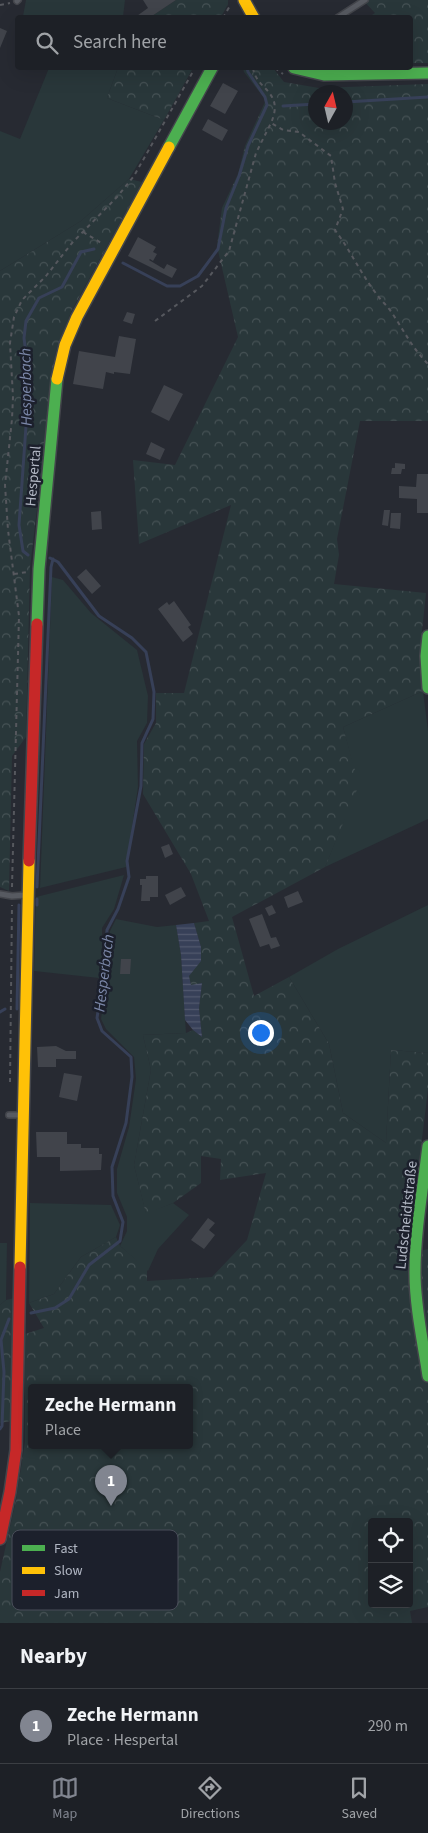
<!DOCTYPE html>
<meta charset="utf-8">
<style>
:root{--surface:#1d2026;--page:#2a2d32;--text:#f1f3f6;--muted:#a0a3a7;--line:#3b3e43;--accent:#818590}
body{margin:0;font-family:"Source Sans 3",sans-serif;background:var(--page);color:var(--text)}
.controls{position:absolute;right:15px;bottom:15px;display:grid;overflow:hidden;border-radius:5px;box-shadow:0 5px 20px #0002}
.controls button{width:45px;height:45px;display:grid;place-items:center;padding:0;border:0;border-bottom:1px solid var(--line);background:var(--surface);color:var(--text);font:25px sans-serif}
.compass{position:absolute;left:308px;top:85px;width:45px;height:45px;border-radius:50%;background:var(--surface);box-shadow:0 5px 20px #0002;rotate:8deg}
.you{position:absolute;left:260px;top:1032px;width:18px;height:18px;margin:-12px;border:4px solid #fff;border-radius:50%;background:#1a73e8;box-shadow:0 0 0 8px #1a73e833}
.badge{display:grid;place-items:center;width:32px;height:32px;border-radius:50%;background:var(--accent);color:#fff;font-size:16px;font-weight:700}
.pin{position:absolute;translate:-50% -41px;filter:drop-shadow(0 1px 2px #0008)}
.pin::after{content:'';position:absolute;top:26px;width:18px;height:15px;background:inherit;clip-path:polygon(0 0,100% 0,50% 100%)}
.popup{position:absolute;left:28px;top:1384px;width:165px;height:65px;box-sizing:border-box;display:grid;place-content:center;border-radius:5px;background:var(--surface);filter:drop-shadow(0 1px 4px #0005);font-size:16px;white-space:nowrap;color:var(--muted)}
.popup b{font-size:19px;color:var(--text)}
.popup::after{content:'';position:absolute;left:50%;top:100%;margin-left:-10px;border:10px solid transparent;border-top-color:var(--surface)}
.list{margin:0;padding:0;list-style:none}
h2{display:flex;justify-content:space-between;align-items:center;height:65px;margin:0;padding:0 20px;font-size:21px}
h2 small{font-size:16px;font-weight:400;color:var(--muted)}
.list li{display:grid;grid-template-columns:32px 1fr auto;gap:15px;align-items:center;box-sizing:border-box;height:75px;padding:0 20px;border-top:1px solid var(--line)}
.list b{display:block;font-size:19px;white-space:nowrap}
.list p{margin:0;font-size:16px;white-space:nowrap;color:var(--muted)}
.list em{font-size:16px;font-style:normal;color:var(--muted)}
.icon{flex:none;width:28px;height:28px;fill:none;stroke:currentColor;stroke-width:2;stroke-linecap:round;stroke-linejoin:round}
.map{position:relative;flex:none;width:428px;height:1623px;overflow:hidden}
.search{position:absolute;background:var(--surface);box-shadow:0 5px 20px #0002;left:15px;right:15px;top:15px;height:55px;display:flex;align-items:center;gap:12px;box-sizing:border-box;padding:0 18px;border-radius:5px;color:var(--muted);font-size:19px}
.sheet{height:140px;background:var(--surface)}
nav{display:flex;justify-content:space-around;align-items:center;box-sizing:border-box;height:70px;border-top:1px solid var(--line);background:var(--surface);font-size:14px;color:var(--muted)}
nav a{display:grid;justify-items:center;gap:2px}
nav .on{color:var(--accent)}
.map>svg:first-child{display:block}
.green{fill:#29373a}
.forest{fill:url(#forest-crowns);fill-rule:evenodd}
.water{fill:url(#water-rules)}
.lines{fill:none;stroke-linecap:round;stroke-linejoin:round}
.stream{stroke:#374058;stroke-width:3}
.building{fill:#41444b}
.lane-casing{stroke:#43454b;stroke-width:8}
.fast-casing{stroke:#43454b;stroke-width:14}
.slow-casing{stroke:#43454b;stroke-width:14}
.jam-casing{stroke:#43454b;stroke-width:14}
.path{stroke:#56585e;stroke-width:2;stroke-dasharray:4 4;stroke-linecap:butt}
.lane{stroke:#575a61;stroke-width:5}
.fast{stroke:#4caf50;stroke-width:11}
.slow{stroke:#ffc107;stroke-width:11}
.jam{stroke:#c62828;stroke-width:11}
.labels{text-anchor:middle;stroke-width:5;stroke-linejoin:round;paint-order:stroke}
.street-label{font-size:15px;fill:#b1b6c3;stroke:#1c202c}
.water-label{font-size:16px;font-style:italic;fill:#7c88a9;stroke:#1c202c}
.key{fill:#1c202c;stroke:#494d59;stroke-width:1}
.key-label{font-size:14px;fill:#b1b6c3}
</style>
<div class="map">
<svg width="428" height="1623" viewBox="0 0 428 1623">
<defs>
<pattern id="forest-crowns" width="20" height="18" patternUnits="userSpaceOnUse" patternTransform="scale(1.25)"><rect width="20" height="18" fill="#29373a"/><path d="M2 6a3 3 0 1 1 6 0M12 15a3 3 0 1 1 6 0" fill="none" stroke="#465255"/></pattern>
<pattern id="water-rules" width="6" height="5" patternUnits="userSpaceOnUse" patternTransform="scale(1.25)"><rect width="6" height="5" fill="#374058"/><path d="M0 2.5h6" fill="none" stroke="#52596e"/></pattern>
</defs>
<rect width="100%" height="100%" fill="#272a32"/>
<path class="green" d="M 26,0 L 125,0 L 123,17 L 28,18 L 23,16 Z
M 49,68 L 118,68 L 107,98 L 164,120 L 129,179 L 81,221 L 0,271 L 0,131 L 20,139 Z
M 52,577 L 63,580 L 91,613 L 137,650 L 148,696 L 147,723 L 137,741 L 138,787 L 126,867 L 40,888 Z
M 423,691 L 428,731 L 428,819 L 325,867 L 358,785 L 343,727 Z
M 124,875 L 114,909 L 102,928 L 102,961 L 99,978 L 34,971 L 36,897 Z
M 428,905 L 428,1053 L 391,1050 L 386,1143 L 343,1113 L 329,1044 L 289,977 L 338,949 Z
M 116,919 L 157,927 L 176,925 L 181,955 L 186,1033 L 143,1035 L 151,1070 L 134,1165 L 146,1213 L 173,1203 L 189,1215 L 158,1249 L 148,1271 L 120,1246 L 127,1231 L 127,1217 L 117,1193 L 117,1169 L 129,1127 L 136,1079 L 134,1057 L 106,1029 L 101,1019 L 109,959 L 110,931 Z
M 30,1203 L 111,1205 L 120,1225 L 116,1237 L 81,1257 L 54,1294 L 29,1303 Z
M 0,1243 L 7,1243 L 6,1300 L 0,1305 Z"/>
<path class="forest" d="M 176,0 L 228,0 L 228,4 L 221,17 L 149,18 Z
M 363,0 L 428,0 L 428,63 L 411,63 L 410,18 L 369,17 L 375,13 Z
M 118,68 L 193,68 L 164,120 L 107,98 Z
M 243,68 L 273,68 L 284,82 L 319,88 L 428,84 L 428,421 L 360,421 L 337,539 L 339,555 L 334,584 L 426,593 L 421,640 L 423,691 L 343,727 L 359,785 L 325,867 L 232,917 L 254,996 L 289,977 L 329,1044 L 343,1113 L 386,1143 L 391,1050 L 428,1053 L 428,1089 L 408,1254 L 428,1249 L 428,1607 L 410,1611 L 412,1623 L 0,1623 L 0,1572 L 16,1500 L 25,1442 L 25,1334 L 44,1328 L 29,1303 L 54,1294 L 81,1257 L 116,1237 L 120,1246 L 147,1269 L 147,1281 L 212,1277 L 247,1240 L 266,1173 L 220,1180 L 221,1159 L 201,1156 L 201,1183 L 173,1203 L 146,1214 L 134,1165 L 151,1070 L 143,1035 L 186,1033 L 193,1030 L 202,1037 L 199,1008 L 202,983 L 191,986 L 189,976 L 201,947 L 194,923 L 209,921 L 191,874 L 143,794 L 144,744 L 156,723 L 156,693 L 184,693 L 231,505 L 139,544 L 133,460 L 175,465 L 238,337 L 217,246 L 222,208 L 238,174 L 245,146 L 265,102 L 264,98 L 244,72 ZM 316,92 L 346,92 L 346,122 L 316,122 ZM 32,1387 L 190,1387 L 190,1445 L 32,1445 ZM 372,1522 L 409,1522 L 409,1604 L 372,1604 Z
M 129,179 L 142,182 L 71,312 L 56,351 L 30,567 L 26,737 L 12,756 L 9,891 L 0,887 L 0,271 L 81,221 Z
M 15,1298 L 11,1421 L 0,1423 L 0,1305 L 6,1300 Z"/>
<path class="water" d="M 194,923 L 201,947 L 201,961 L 189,976 L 191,985 L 202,983 L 199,1008 L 202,1037 L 193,1030 L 185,1020 L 181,955 L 176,925 Z"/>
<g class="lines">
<path class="stream" d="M 346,102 L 428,97
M 283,106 L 316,104
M 123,263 L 167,286 L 180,286 L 198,276 L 218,249 L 226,208 L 239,176 L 248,146 L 267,105 L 265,97 L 248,72 L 247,68
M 28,555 L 23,551 L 19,525 L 28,398 L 27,361 L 24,338 L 26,321 L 39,298 L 62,287 L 81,252 L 94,249
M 37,887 L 51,567 L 53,559
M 37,899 L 37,905
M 17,1009 L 19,905
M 0,1012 L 5,1009
M 31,1313 L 55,1308 L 69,1299 L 89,1265 L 120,1241 L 123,1222 L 113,1196 L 112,1167 L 126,1123 L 132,1077 L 131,1057 L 102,1031 L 97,1018 L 105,966 L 107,930 L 118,909 L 129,877 L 127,861 L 141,786 L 142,743 L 153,719 L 154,692 L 146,652 L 132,638 L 99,616 L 58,562 L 50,558
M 0,1429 L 2,1426 L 4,1372 L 1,1340 L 9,1319"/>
</g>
<path class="building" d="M 143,0 L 176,0 L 149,18 L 134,18 L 148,8 Z
M 0,28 L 7,31 L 0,48 Z
M 223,83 L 238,91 L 225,114 L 210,106 Z
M 208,119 L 228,130 L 222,141 L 202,130 Z
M 138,237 L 156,247 L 153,252 L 157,254 L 153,261 L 150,259 L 149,260 L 164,269 L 167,264 L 177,269 L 172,278 L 128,256 Z
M 127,312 L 135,314 L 132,324 L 123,321 Z
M 119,336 L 136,339 L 130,374 L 114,372 L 114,374 L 106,372 L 103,389 L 73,384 L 79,351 L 115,357 Z
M 164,385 L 183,394 L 169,421 L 151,412 Z
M 151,442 L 165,449 L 160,460 L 146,454 Z
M 395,463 L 405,464 L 405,469 L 402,469 L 401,474 L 391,474 L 392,468 L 395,468 Z
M 417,474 L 428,474 L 428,513 L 417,513 L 417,499 L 399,498 L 399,486 L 416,487 Z
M 384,510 L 390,510 L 388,526 L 382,525 Z
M 101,511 L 102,529 L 92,530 L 91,512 Z
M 391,513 L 401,513 L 400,529 L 390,528 Z
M 86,569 L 101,586 L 92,594 L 77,577 Z
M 174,601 L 191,625 L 188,627 L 193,634 L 183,642 L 158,609 L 167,602 L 169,605 Z
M 169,844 L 173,854 L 165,858 L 161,847 Z
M 146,876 L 158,876 L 158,897 L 150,897 L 150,901 L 141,901 L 142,885 L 140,885 L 140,879 L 146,879 Z
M 181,887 L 186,896 L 170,905 L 165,895 Z
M 298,891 L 303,902 L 288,908 L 284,897 Z
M 272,905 L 276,913 L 269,916 L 265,908 Z
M 262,914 L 271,938 L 276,937 L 280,946 L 271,949 L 269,944 L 260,947 L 249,919 Z
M 121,959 L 131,959 L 130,974 L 120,974 Z
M 56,1046 L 66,1051 L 76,1051 L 76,1059 L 56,1059 L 56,1067 L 38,1067 L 37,1047 Z
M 64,1073 L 82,1076 L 77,1101 L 59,1097 Z
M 36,1132 L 67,1132 L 67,1144 L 81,1144 L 81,1148 L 99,1148 L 99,1154 L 102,1154 L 101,1170 L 60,1171 L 60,1157 L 37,1157 Z
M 208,1218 L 215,1223 L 209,1230 L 215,1235 L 204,1249 L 191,1240 Z"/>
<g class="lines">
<defs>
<path id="lane" d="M 17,1 L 18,0
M 337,18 L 365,0
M 0,894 L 12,896 L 25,895
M 9,1115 L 21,1115"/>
<path id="fast" d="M 294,68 L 324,75 L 428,73
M 169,147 L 212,68
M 37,624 L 39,569 L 57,379
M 428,636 L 426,656 L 428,688
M 428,1146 C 423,1188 415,1230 415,1273 C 415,1307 423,1342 428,1376"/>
<path id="slow" d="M 244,0 L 254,18
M 57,379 L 65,345 L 77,317 L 169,147
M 20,1267 L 29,861"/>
<path id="jam" d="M 29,861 L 37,624
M 0,1539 L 10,1492 L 16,1450 L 20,1267"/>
</defs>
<use href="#lane" class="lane-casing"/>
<use href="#fast" class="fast-casing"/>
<use href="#slow" class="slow-casing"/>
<use href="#jam" class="jam-casing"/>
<path class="path" d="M 0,5 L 10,3
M 223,18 L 231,4
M 253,68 C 256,90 285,91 271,123 L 283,130 L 299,132 L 331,156 L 335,183 L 343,209 L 335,230 C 350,250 360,272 375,292 C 380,300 387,305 392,313 C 404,331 413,349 428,364
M 275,68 L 283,74
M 83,232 L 103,244
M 155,321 L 202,286 L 229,251 L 256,153 L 271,123
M 14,574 L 27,572
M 12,887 L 19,616 L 8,530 L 5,485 L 12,419 L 13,397 L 10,343 L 14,317 L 22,300 L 46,276 L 72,243 L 117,197 L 134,176 L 195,68
M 10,1082 L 12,905"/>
<use href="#lane" class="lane"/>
<use href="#fast" class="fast"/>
<use href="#slow" class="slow"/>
<use href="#jam" class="jam"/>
</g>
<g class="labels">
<g class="street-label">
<text transform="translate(33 476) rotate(-85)" y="5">Hespertal</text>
<text transform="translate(406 1215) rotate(-84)" y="5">Ludscheidtstraße</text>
</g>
<g class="water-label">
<text transform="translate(25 387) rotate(-91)" y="6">Hesperbach</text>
<text transform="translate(103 973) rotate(-83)" y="6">Hesperbach</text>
</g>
</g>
<rect x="12" y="1530" width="166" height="80" rx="8" class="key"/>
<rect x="22" y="1545" width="23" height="6" fill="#4caf50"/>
<rect x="22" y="1567" width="23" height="7" fill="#ffc107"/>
<rect x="22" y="1590" width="23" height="6" fill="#c62828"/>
<g class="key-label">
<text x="54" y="1553">Fast</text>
<text x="54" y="1575">Slow</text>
<text x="54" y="1598">Jam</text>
</g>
</svg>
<div class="controls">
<button><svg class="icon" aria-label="locate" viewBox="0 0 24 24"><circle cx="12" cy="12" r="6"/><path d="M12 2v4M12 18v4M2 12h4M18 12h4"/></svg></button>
<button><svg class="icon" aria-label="layers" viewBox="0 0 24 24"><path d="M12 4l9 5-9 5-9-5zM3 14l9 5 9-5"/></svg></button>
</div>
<svg class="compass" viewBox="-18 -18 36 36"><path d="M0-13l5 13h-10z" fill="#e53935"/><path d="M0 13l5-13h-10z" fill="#a0a3a7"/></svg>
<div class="you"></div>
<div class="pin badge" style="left:111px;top:1506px">1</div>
<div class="popup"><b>Zeche Hermann</b>Place</div>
<div class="search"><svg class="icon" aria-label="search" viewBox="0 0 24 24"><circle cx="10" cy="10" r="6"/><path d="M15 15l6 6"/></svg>Search here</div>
</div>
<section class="sheet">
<h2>Nearby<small></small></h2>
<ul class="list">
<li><span class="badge">1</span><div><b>Zeche Hermann</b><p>Place · Hespertal</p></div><em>290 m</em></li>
</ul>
</section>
<nav>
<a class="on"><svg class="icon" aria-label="map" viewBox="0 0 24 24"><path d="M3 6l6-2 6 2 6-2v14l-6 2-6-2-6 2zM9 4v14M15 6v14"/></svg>Map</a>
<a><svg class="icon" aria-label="directions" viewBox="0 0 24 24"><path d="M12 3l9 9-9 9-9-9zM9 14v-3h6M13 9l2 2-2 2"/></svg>Directions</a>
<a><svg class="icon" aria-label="saved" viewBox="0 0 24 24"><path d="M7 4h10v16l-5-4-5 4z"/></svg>Saved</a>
</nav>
